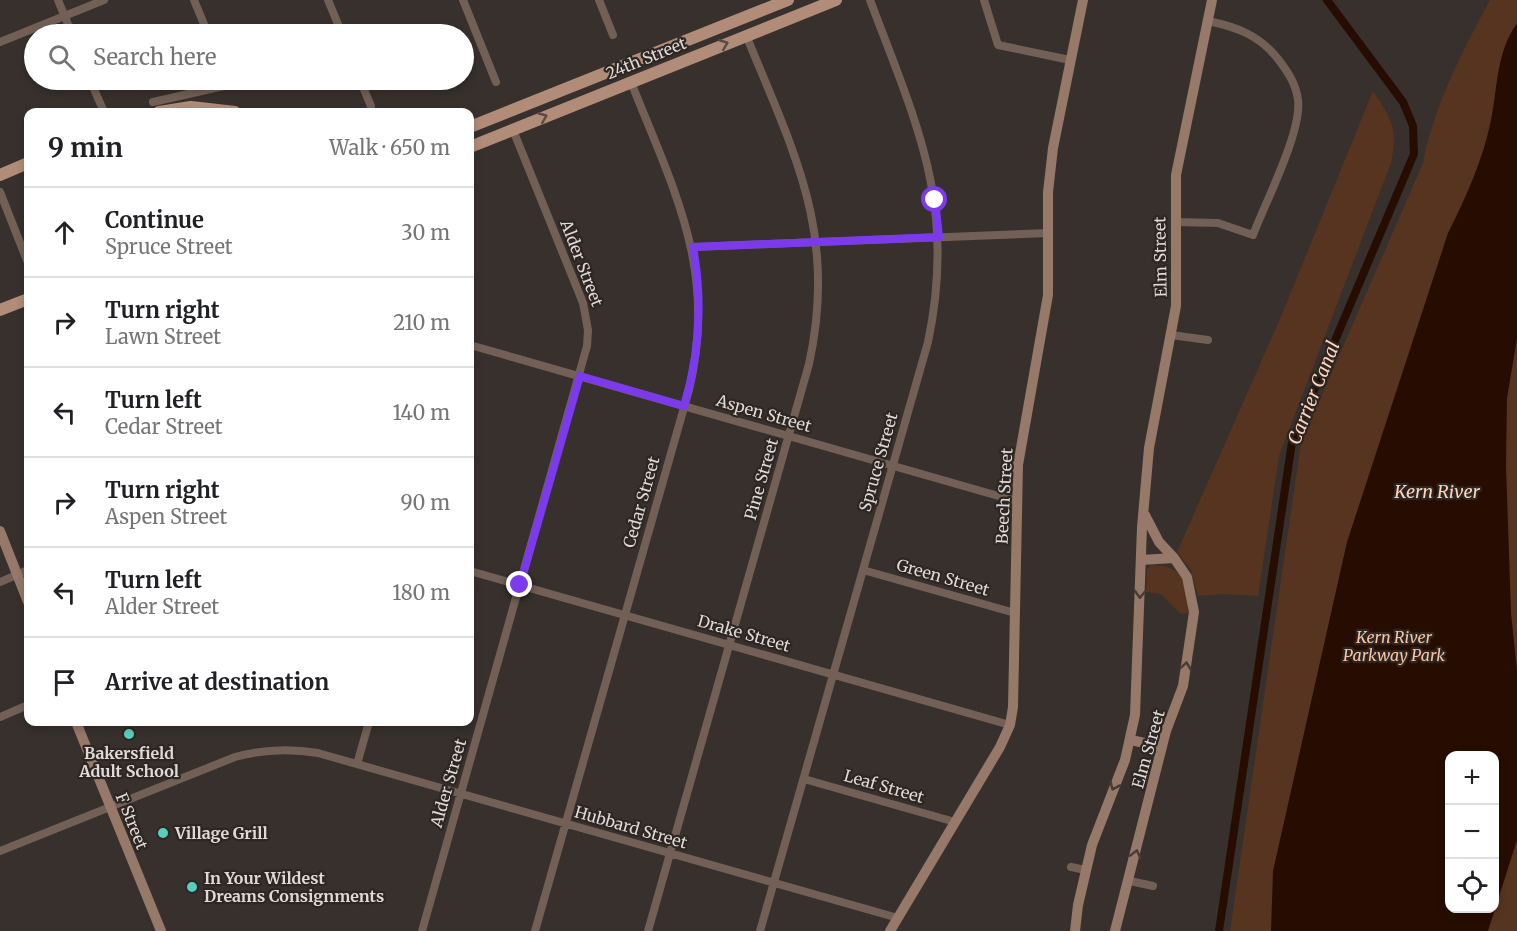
<!DOCTYPE html>
<meta charset="utf-8">
<style>
:root{--surface:#fff;--page:#f2f2f2;--text:#202124;--muted:#757577;--line:#e0e0e0}
body{margin:0;font-family:Merriweather,serif;background:var(--page);color:var(--text)}
.controls{position:absolute;right:18px;bottom:18px;display:grid;overflow:hidden;border-radius:12px;box-shadow:0 3px 9px #0003}
.controls button{width:54px;height:54px;display:grid;place-items:center;padding:0;border:0;border-bottom:2px solid var(--line);background:var(--surface);color:var(--text);font:30px sans-serif}
.stop{position:absolute;width:18px;height:18px;margin:-14px;border:4px solid #7c3aed;border-radius:50%;background:#fff}
.stop.end{background:#7c3aed;border-color:#fff;box-shadow:0 2px 6px #0008}
.list{margin:0;padding:0;list-style:none}
h2{display:flex;justify-content:space-between;align-items:center;height:78px;margin:0;padding:0 24px;font-size:26px}
h2 small{font-size:20px;font-weight:400;color:var(--muted)}
.list li{display:grid;grid-template-columns:39px 1fr auto;gap:18px;align-items:center;box-sizing:border-box;height:90px;padding:0 24px;border-top:2px solid var(--line)}
.list b{display:block;font-size:22px;white-space:nowrap}
.list p{margin:0;font-size:20px;white-space:nowrap;color:var(--muted)}
.list em{font-size:20px;font-style:normal;color:var(--muted)}
.icon{flex:none;width:33px;height:33px;fill:none;stroke:currentColor;stroke-width:2;stroke-linecap:round;stroke-linejoin:round}
.map{position:relative;flex:none;width:1517px;height:931px;overflow:hidden}
.search{position:absolute;background:var(--surface);box-shadow:0 3px 9px #0003;left:24px;top:24px;width:450px;height:66px;display:flex;align-items:center;gap:15px;box-sizing:border-box;padding:0 21px;border-radius:33px;color:var(--muted);font-size:22px}
.panel{position:absolute;background:var(--surface);box-shadow:0 3px 9px #0003;left:24px;top:108px;width:450px;height:618px;border-radius:12px}
.map>svg:first-child{display:block}
.green{fill:#57341f;fill-rule:evenodd}
.water{fill:#270d01;fill-rule:evenodd}
.lines{fill:none;stroke-linecap:round;stroke-linejoin:round}
.canal{stroke:#270d01;stroke-width:8}
.street{stroke:#726056;stroke-width:8}
.secondary{stroke:#967969;stroke-width:10}
.primary{stroke:#b18c78;stroke-width:12}
.oneway{stroke:#5b4a40}
.oneway2{stroke:#473b34}
.route{stroke:#7c3aed;stroke-width:8}
.poi-dot{fill:#58cebf;stroke:#2d2622;stroke-width:2}
.labels{text-anchor:middle;stroke-width:4.5;stroke-linejoin:round;paint-order:stroke}
.street-label{font-size:16px;fill:#dfdad8;stroke:#2d2622}
.park-label{font-size:16px;font-style:italic;fill:#fac4a6;stroke:#2d2622}
.poi-label{font-size:16px;font-weight:bold;fill:#dfdad8;stroke:#2d2622;text-anchor:start}
.water-label{font-size:18px;font-style:italic;fill:#fed4bd;stroke:#2d2622}
</style>
<div class="map">
<svg width="1517" height="931" viewBox="0 0 1517 931">
<rect width="100%" height="100%" fill="#37302c"/>
<path class="green" d="M 1490,0 L 1517,0 L 1517,931 L 1230,931 L 1301,443 L 1423,163 C 1434,105 1462,52 1490,0 ZM 1450,756 L 1494,756 L 1494,908 L 1450,908 Z
M 1373,91 C 1392,119 1398,129 1391,163 L 1279,456 L 1258,596 L 1225,594 L 1198,596 L 1191,570 L 1177,552 L 1280,319 Z
M 1151,565 C 1184,565 1187,583 1188,613 L 1181,614 L 1161,594 L 1146,592 L 1147,569 Z"/>
<path class="water" d="M 1517,23 L 1517,339 L 1507,398 L 1506,466 L 1511,613 L 1517,671 L 1517,840 L 1488,931 L 1271,931 L 1273,871 L 1347,542 L 1448,233 C 1466,197 1483,160 1491,120 C 1498,86 1496,53 1517,23 ZM 1450,756 L 1494,756 L 1494,908 L 1450,908 Z"/>
<g class="lines">
<path class="canal" d="M 1219,931 L 1292,442 L 1414,154 L 1413,126 L 1403,102 L 1327,0"/>
<path class="street" d="M 58,0 L 72,34
M 194,0 L 208,34
M 328,0 L 342,34
M 463,0 L 496,82
M 599,0 L 613,35
M 984,0 L 998,45 L 1070,60
M 0,42 L 104,0
M 90,80 L 104,112
M 360,80 L 371,106 L 370,112
M 153,102 L 228,85 L 243,80
M 0,192 L 28,263
M 1175,222 L 1218,223 L 1253,235 C 1265,203 1302,132 1298,100 C 1296,84 1288,72 1278,59 C 1259,35 1237,27 1208,21
M 693,247 L 1049,233
M 1171,335 L 1208,340
M 470,345 L 1016,501
M 470,355 L 470,367
M 863,570 L 1015,613
M 470,571 L 1010,725
M 0,582 L 28,570
M 0,717 L 28,705
M 357,764 L 369,722
M 804,779 L 955,822
M 0,851 L 235,757 C 264,749 289,748 318,753 L 898,918
M 1071,867 L 1086,870
M 1130,881 L 1153,886
M 422,931 L 587,346 L 588,330 L 583,303 L 513,130
M 535,931 L 689,390 C 718,270 674,191 631,82
M 648,931 L 809,364 C 838,233 794,153 746,35
M 760,931 L 928,342 C 957,205 917,125 870,0"/>
<path class="secondary" d="M 0,531 L 28,602
M 1141,560 L 1174,558
M 76,722 L 161,931
M 1131,740 L 1162,747
M 890,931 L 1000,747 L 1010,725 L 1013,707 L 1018,465 L 1048,295 L 1048,192 L 1053,148 L 1083,0
M 1075,931 L 1078,905 L 1092,845 L 1125,760 L 1135,715 L 1142,527 L 1149,448 L 1176,306 L 1176,175 L 1212,0
M 1115,931 L 1166,731 L 1183,686 L 1194,612 L 1187,577 L 1174,558 L 1159,542 L 1145,515"/>
<path class="primary" d="M 159,112 L 191,107 L 235,112
M 470,127 L 788,0
M 470,147 L 836,0
M 0,175 L 28,163
M 0,310 L 28,299"/>
</g>
<defs><path id="oneway-chevron" d="M-2-3.5L2.5 0L-2 3.5" fill="none" stroke-width="1.6" stroke-linecap="round" stroke-linejoin="round" transform="scale(1.5)"/></defs>
<g class="oneway">
<use href="#oneway-chevron" transform="translate(724 44) rotate(-22)"/>
<use href="#oneway-chevron" transform="translate(543 117) rotate(-22)"/>
</g>
<g class="oneway2">
<use href="#oneway-chevron" transform="translate(1140 594) rotate(92)"/>
<use href="#oneway-chevron" transform="translate(1186 666) rotate(-82)"/>
<use href="#oneway-chevron" transform="translate(1114 786) rotate(114)"/>
<use href="#oneway-chevron" transform="translate(1136 854) rotate(-76)"/>
</g>
<g class="lines">
<path class="route" d="M 520,585 L 580,376 L 684,406 C 700,353 703,302 693,247 L 939,237 L 935,200"/>
</g>
<g class="poi-dot">
<circle cx="129" cy="734" r="6"/>
<circle cx="163" cy="833" r="6"/>
<circle cx="192" cy="887" r="6"/>
</g>
<g class="labels">
<g class="street-label">
<text transform="translate(646 58) rotate(-22)" y="6">24th Street</text>
<text transform="translate(1160 257) rotate(-91)" y="6">Elm Street</text>
<text transform="translate(582 263) rotate(69)" y="6">Alder Street</text>
<text transform="translate(764 413) rotate(16)" y="6">Aspen Street</text>
<text transform="translate(878 462) rotate(-74)" y="6">Spruce Street</text>
<text transform="translate(761 479) rotate(-74)" y="6">Pine Street</text>
<text transform="translate(1004 496) rotate(-87)" y="6">Beech Street</text>
<text transform="translate(641 502) rotate(-74)" y="6">Cedar Street</text>
<text transform="translate(943 577) rotate(16)" y="6">Green Street</text>
<text transform="translate(744 633) rotate(16)" y="6">Drake Street</text>
<text transform="translate(1148 749) rotate(-74)" y="6">Elm Street</text>
<text transform="translate(448 783) rotate(-74)" y="6">Alder Street</text>
<text transform="translate(884 786) rotate(16)" y="6">Leaf Street</text>
<text transform="translate(132 821) rotate(68)" y="6">F Street</text>
<text transform="translate(631 827) rotate(16)" y="6">Hubbard Street</text>
</g>
<g class="park-label">
<text x="1394" y="643">Kern River<tspan x="1394" dy="18">Parkway Park</tspan></text>
</g>
<g class="poi-label">
<text x="129" y="759" text-anchor="middle">Bakersfield<tspan x="129" dy="18">Adult School</tspan></text>
<text x="175" y="839">Village Grill</text>
<text x="204" y="884">In Your Wildest<tspan x="204" dy="18">Dreams Consignments</tspan></text>
</g>
<g class="water-label">
<text transform="translate(1314 393) rotate(-68)" y="6">Carrier Canal</text>
<text x="1437" y="498">Kern River</text>
</g>
</g>
</svg>
<div class="controls">
<button>+</button>
<button>−</button>
<button><svg class="icon" aria-label="locate" viewBox="0 0 24 24"><circle cx="12" cy="12" r="6"/><path d="M12 2v4M12 18v4M2 12h4M18 12h4"/></svg></button>
</div>
<div class="stop" style="left:935px;top:200px"></div>
<div class="stop end" style="left:520px;top:585px"></div>
<div class="search"><svg class="icon" aria-label="search" viewBox="0 0 24 24"><circle cx="10" cy="10" r="6"/><path d="M15 15l6 6"/></svg>Search here</div>
<section class="panel">
<h2>9 min<small>Walk · 650 m</small></h2>
<ul class="list">
<li><svg class="icon" aria-label="ahead" viewBox="0 0 24 24"><path d="M12 20V5M6 11l6-6 6 6"/></svg><div><b>Continue</b><p>Spruce Street</p></div><em>30 m</em></li>
<li><svg class="icon" aria-label="right" viewBox="0 0 24 24"><path d="M7 20v-9h11M14 6l5 5-5 5"/></svg><div><b>Turn right</b><p>Lawn Street</p></div><em>210 m</em></li>
<li><svg class="icon" aria-label="left" viewBox="0 0 24 24"><path d="M17 20v-9H6M10 6l-5 5 5 5"/></svg><div><b>Turn left</b><p>Cedar Street</p></div><em>140 m</em></li>
<li><svg class="icon" aria-label="right" viewBox="0 0 24 24"><path d="M7 20v-9h11M14 6l5 5-5 5"/></svg><div><b>Turn right</b><p>Aspen Street</p></div><em>90 m</em></li>
<li><svg class="icon" aria-label="left" viewBox="0 0 24 24"><path d="M17 20v-9H6M10 6l-5 5 5 5"/></svg><div><b>Turn left</b><p>Alder Street</p></div><em>180 m</em></li>
<li><svg class="icon" aria-label="arrive" viewBox="0 0 24 24"><path d="M6 21V4h12l-3 4 3 4H6"/></svg><div><b>Arrive at destination</b></div></li>
</ul>
</section>
</div>
